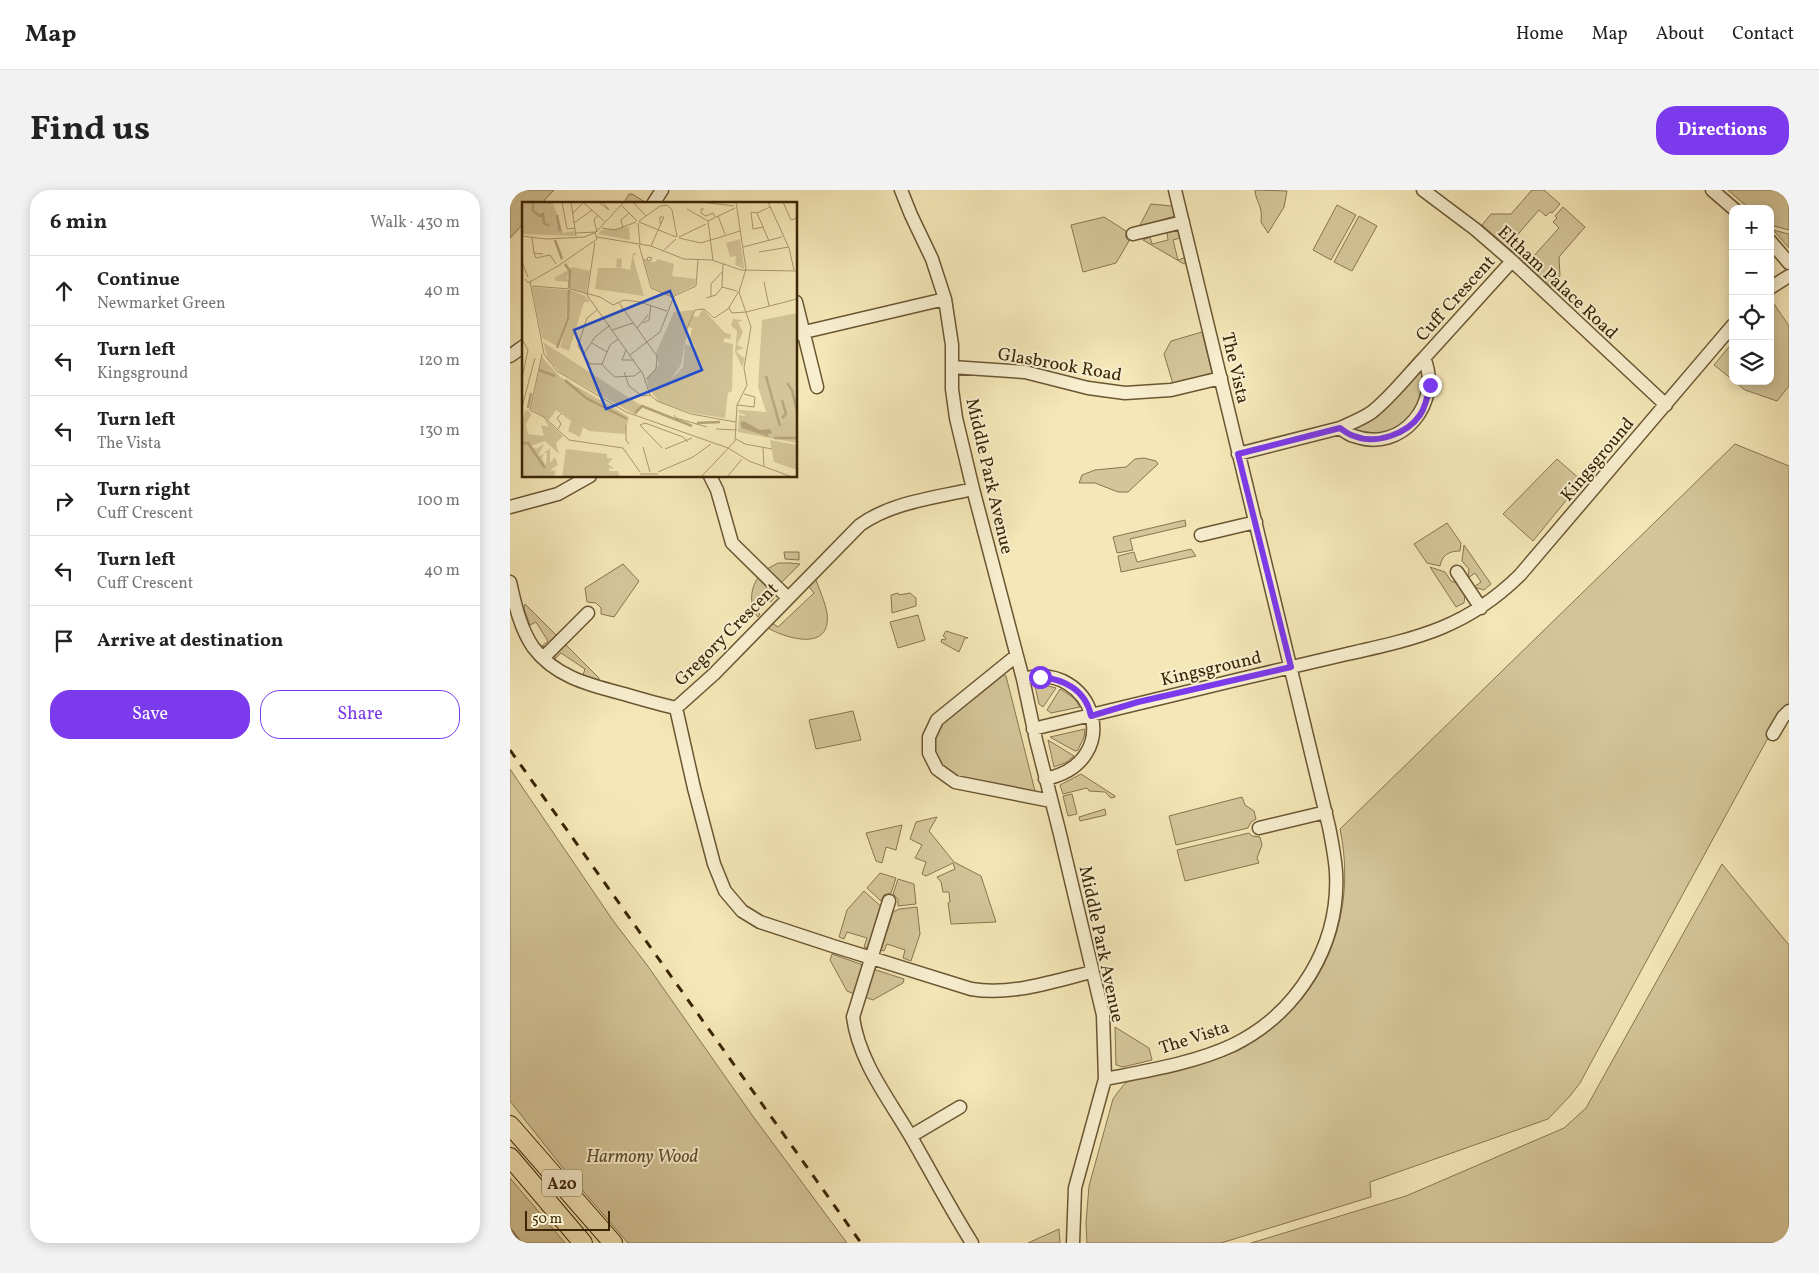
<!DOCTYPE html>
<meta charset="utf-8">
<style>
:root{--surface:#fff;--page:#f2f2f2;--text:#222;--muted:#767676;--line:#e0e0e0;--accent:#7c3aed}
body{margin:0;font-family:Vollkorn,serif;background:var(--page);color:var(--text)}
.controls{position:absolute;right:15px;top:15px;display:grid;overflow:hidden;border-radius:10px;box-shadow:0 2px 12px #0003}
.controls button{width:45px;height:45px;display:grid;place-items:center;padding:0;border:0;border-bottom:1px solid var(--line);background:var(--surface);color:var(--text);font:25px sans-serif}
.scale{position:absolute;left:15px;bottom:12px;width:85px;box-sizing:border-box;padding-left:5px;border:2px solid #3b2506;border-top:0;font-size:14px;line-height:18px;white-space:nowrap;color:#3b2506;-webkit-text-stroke:4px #f8efd0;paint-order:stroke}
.stop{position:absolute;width:15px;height:15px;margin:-11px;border:4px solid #7c3aed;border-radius:50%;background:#fff}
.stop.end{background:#7c3aed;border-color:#fff;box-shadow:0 1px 5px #0008}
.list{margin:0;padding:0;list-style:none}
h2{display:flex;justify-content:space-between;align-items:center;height:65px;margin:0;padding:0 20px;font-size:21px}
h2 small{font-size:16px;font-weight:400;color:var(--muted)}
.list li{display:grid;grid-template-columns:32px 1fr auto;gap:15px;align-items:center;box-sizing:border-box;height:70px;padding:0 20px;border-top:1px solid var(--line)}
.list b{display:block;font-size:19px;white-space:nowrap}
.list p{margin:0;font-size:16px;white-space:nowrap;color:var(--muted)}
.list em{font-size:16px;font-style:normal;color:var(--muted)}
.actions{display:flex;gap:10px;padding:15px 20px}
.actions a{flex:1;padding:11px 0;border:1px solid var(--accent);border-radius:20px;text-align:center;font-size:18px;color:var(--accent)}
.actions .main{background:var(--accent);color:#fff}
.icon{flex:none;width:28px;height:28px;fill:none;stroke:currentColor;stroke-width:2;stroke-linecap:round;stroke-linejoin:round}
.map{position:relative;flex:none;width:1279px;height:1053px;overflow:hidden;border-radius:20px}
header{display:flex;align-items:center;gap:30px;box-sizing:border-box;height:70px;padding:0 25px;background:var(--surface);border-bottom:1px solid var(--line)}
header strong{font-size:24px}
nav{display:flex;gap:28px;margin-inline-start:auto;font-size:18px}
.intro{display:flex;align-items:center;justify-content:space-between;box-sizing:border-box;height:120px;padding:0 30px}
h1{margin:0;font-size:35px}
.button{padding:12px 22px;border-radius:20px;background:var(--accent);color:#fff;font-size:18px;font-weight:700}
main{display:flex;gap:30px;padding:0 30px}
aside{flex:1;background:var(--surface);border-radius:20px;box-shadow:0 2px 12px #0003}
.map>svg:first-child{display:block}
.green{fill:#d5c699;stroke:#887650}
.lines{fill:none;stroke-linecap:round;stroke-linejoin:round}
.stream{stroke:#85724c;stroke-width:3}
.minor-casing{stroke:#6a5632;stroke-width:15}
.highway-casing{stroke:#3b2506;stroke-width:20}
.minor{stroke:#f8efd0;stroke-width:12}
.highway{stroke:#f5e7b7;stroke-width:18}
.rail{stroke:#3b2506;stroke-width:3;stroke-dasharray:9 9;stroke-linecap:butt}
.route{stroke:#7c3aed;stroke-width:6}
.labels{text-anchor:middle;stroke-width:4;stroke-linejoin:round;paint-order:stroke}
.shield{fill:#f8efd0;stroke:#746243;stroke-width:1}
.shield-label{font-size:16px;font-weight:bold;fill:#3b2506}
.street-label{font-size:18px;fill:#3b2506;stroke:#f8efd0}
.park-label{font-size:18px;font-style:italic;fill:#624d2b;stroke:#f8efd0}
.inset-river{fill:none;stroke:#b6a57b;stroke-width:2.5}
.inset-road{fill:none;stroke:#ab9970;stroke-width:1}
.view{fill:#1d4ed8;fill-opacity:0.15;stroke:#1d4ed8;stroke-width:2.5}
.inset-edge{fill:none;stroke:#3b2506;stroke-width:2.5}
</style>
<header>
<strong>Map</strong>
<nav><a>Home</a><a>Map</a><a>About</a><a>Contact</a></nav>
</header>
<div class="intro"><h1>Find us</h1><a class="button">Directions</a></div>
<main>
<aside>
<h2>6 min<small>Walk · 430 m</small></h2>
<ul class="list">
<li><svg class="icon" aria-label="ahead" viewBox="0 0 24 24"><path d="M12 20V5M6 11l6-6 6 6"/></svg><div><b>Continue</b><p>Newmarket Green</p></div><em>40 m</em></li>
<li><svg class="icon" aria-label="left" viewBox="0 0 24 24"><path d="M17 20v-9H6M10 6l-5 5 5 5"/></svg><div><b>Turn left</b><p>Kingsground</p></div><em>120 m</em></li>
<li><svg class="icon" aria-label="left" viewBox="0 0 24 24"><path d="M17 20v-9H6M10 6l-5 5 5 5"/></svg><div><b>Turn left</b><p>The Vista</p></div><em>130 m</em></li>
<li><svg class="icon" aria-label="right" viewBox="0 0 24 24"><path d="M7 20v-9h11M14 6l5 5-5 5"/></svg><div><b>Turn right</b><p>Cuff Crescent</p></div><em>100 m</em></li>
<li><svg class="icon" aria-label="left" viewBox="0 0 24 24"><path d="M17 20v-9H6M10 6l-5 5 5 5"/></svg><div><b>Turn left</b><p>Cuff Crescent</p></div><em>40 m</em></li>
<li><svg class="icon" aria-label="arrive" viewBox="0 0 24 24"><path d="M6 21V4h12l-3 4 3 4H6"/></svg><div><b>Arrive at destination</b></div></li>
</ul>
<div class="actions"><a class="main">Save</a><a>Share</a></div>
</aside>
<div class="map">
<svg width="1279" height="1053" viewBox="0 0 1279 1053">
<rect width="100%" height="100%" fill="#f5e7b7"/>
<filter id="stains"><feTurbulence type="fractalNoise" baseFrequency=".004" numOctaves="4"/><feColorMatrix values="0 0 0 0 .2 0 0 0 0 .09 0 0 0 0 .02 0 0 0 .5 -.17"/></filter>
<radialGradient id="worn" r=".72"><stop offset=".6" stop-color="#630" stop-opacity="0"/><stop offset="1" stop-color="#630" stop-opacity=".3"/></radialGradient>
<path class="green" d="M 0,0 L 44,0 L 31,14 L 14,14 L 14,33 L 0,48 Z
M 745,0 L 777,1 L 774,17 L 758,43 L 751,32 C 753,14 746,14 745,0 Z
M 1022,0 L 1034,0 L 1050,14 L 1042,23 L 1040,22 L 1036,26 L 1029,20 L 1003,50 L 1008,55 L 1008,59 L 1003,62 L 972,35 L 981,24 L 1001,24 Z
M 1218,0 L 1279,0 L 1279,40 L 1260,35 L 1260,19 L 1240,19 Z
M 119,4 L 122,4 L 135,12 L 133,14 L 113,14 Z
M 641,14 L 662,16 L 665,26 L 630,36 L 630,35 Z
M 827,15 L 846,25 L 821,70 L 803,60 Z
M 1053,17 L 1075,37 L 1049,67 L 1050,86 L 1041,97 L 1009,68 L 1014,64 L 1017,64 L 1022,68 L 1049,38 L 1043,32 L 1047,28 L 1045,26 Z
M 849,26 L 867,36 L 842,81 L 824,72 Z
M 594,27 L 616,41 L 616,48 L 619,51 L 606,73 L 573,82 L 561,35 Z
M 1263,40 L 1279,44 L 1279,58 Z
M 665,41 L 668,41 L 670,48 L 663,50 L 668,70 L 674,68 L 676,73 L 674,74 L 633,50 L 640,47 L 642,54 L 658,50 L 657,43 Z
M 1262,111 L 1279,136 L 1279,196 L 1267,211 L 1235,200 L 1224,191 L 1260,191 L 1260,113 Z
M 692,142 L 702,183 L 663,194 L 654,164 L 661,151 Z
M 1223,152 L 1223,190 L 1204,175 Z
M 912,178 L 913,180 C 913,188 914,199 911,207 C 904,228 884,245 861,243 C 855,243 848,241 842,239 Z
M 1225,254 L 1279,276 L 1279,516 L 1271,524 L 1070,893 L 1060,906 L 1038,929 L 860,992 L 861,1007 L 711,1053 L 577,1053 L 576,1033 L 579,996 L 603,909 C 608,902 614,893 621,889 C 628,885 639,885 647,883 C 673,876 702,872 727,861 C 734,858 740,853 746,849 C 818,804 847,720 830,639 Z
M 634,268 L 646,271 L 648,274 L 618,302 L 608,302 L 585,293 L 569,293 L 572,285 L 585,280 L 616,277 L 625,269 Z
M 1047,269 L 1072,291 L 1023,351 L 993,324 Z
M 675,330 L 676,336 L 620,349 L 623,360 L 607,363 L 603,347 Z
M 937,333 L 951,353 L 950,361 C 939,361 932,365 930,376 L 917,373 L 904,354 Z
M 954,355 L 981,394 L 974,400 L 964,397 L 971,392 L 965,383 L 958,388 L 959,379 L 952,371 Z
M 681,359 L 686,366 L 611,382 L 608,366 L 624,362 L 627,372 Z
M 274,362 L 289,362 L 289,370 L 275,369 Z
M 268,373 L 280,373 L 290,374 L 271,393 L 257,379 Z
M 113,374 L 129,391 L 104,427 L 91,424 L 91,418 L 86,413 L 77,412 L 75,398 Z
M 920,377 L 935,382 L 941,391 L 947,393 L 955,405 L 954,413 L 946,417 Z
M 248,388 L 265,406 L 261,412 L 256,408 L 244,418 L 250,424 L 248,427 C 239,417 240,398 248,388 Z
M 306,390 C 310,401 315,412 317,423 C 322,462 277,449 258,438 L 262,433 L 268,437 L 304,403 L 299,397 Z
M 388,403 L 389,405 L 400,403 L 406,408 L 406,416 L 382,423 L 381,405 Z
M 15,414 L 47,446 L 36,457 L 32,456 L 38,451 L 26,432 L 20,435 L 14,419 Z
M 408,425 L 415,450 L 388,458 L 380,432 Z
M 436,441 L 458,448 L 455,448 L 449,462 L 431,452 L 432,449 L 435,450 L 436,448 L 433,446 Z
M 56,455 L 89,488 L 89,490 L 73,485 L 75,479 L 51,463 L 45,469 L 45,466 Z
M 493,484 L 496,486 L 525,601 L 523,604 L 452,589 L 432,577 L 425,562 L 425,549 L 430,535 Z
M 535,495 L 546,498 L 533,517 L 529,514 L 525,496 Z
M 550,499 L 564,508 L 570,517 L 541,523 L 537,520 Z
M 343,521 L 351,550 L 306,559 L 299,530 Z
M 575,539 L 574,547 L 568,560 L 565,561 L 540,547 Z
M 538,550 L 564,566 L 557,572 L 544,577 Z
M 0,579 L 104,732 L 137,775 L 242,925 L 337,1053 L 118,1053 L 53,978 L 0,911 Z
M 571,584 L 605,606 L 605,607 L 601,608 L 595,602 L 579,601 L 577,598 L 553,604 L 550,595 Z
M 562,604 L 567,624 L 558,626 L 553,606 Z
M 732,607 L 735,615 L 744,621 L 746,629 L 741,632 L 738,638 L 666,655 L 659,626 Z
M 595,619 L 596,625 L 570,631 L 569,627 Z
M 427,627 L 419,641 L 444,672 L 471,686 L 486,732 L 441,734 L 438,713 L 440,712 L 439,702 L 433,702 L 431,692 L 427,687 L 445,679 L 443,673 L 416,686 L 412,684 L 416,672 L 405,668 L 412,655 L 400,649 L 406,632 Z
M 392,635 L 386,660 L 376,657 L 372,673 L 366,671 L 356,643 Z
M 739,643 L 742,646 L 750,647 L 752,655 L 747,668 L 749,673 L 675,691 L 667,660 Z
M 1212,674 L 1279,755 L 1279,1053 L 741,1053 L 896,1006 L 1054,938 L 1076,918 Z
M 370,683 L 386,688 L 381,703 L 374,705 L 371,711 L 357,698 Z
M 388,689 L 404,694 L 406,714 L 388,716 L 388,709 L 383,704 Z
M 354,701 L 374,719 L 361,759 L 354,757 L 357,748 L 337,742 L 334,749 L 329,747 L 337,720 Z
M 407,717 L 410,744 L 401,771 L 393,768 L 395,760 L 377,754 L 374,761 L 371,760 L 383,722 L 389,719 Z
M 322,764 L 353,775 L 344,804 L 337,801 L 320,770 Z
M 363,779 L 394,789 L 393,793 L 363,810 L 355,807 Z
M 605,837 L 639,858 L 642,870 L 613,877 L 606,875 Z
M 0,988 L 55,1053 L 0,1053 Z
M 549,1039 L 550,1053 L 518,1053 Z"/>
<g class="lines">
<path class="stream" d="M 0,1039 L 11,1053"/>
<defs>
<path id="minor" d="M 391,0 L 401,25 L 422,69 L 435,109 L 442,155 L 442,199 L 446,228 L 463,299 L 513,489 L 526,550 L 549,640 L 593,825 L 595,889 L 565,998 L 563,1053
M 913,0 L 965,39 L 1002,71 L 1156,215
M 1202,0 L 1224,19
M 143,14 L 152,0
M 623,44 L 673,32
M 1260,51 L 1279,73
M 1260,98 L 1279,86
M 286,112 L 307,197
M 286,144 L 435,109
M 0,166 L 14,156
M 442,177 L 515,182 L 578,198 L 615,203 L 661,200 L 711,188
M 830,238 C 834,241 839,245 844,246 C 892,264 933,212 914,168 L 1002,71
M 728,264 L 830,238 C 841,233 852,229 862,222 C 881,207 897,186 914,168
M 200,286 L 207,300 L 222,353 L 278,408
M 463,299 C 425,308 382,312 350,335 L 204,484 L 166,518 L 184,598 L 204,674 L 215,701 L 232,721 L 250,732 L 323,756 L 461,799 C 502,806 543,791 582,782
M 0,317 L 48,304 L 80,286
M 691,345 L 746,332
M 947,382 L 971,418
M 0,392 C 5,414 10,438 23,457 C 45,487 80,495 114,504 C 131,509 148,514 166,518
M 506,466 L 427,530 L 419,547 L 419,563 L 427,579 L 445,592 L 541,611
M 33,468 L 78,423
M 513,489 C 584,469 617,572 535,589
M 523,539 C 591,523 658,506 726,490 C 763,481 800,473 837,464 C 908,448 956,438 1010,385 L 1223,135
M 1263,544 L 1273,527 L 1279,521
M 749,638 L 816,622
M 379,711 L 343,827 C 349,872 379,909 401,947 C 421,982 440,1018 462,1053
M 595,889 C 636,881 685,873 723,855 C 788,823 830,755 826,682 C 825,667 822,652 819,637 L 665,0
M 401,946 L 450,917"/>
<path id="highway" d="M 0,935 L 103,1053
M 0,967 L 73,1053"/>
</defs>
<use href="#minor" class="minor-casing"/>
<use href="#highway" class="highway-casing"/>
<use href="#minor" class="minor"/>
<use href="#highway" class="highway"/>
<path class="rail" d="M 0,560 L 351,1053"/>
</g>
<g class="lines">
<path class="route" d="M 530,487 C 554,489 576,500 581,526 L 628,512 L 781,477 L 728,264 L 830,238 C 834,241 839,245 844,246 C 866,255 897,244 910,225 C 916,216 918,205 920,195"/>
</g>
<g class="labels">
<rect class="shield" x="32" y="979.5" width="40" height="27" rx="4"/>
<g class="shield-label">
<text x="52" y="999">A20</text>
</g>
<g class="street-label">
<text transform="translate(1048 92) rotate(43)" y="6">Eltham Palace Road</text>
<text transform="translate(945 108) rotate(-48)" y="6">Cuff Crescent</text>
<text transform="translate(550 174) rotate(10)" y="6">Glasbrook Road</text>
<text transform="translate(726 178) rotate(77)" y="6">The Vista</text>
<text transform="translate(1087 269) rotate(-50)" y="6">Kingsground</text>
<text transform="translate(480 286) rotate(77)" y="6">Middle Park Avenue</text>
<text transform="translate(216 444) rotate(-45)" y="6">Gregory Crescent</text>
<text transform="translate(701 478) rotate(-13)" y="6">Kingsground</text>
<text transform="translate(592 754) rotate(78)" y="6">Middle Park Avenue</text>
<text transform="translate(684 847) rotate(-18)" y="6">The Vista</text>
</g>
<g class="park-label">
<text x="132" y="972">Harmony Wood</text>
</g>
</g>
<g transform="translate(12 12)">
<rect width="275" height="275" fill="#f5e7b7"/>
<path d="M 0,0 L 31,0 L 41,31 L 52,29 L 53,34 L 0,32 ZM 107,25 L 108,38 L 76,32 L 80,28 ZM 218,37 L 222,65 L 222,67 L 213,63 L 214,54 L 208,55 L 204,41 ZM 111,51 L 115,51 L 111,55 L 122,94 L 73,87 L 76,66 L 99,66 L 94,65 L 95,56 L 100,57 L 99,66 L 108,68 ZM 135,57 L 152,62 L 150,74 L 174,77 L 173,83 L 150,94 L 130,86 L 122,59 L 134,60 ZM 51,65 L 68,69 L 64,92 L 47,86 L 48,70 L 45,75 L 47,80 L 34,79 L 32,76 ZM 10,85 L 47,88 L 44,116 L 35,144 L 20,136 ZM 48,88 L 64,94 L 63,98 L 65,95 L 68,100 L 62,100 L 47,149 L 38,145 L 46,117 ZM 181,107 L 203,131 L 209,132 L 208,137 L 202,136 L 202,140 L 211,142 L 210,189 L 206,191 L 203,216 L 169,211 L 136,199 L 126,185 L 125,176 L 137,163 L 134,151 L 152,110 L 172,108 L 171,114 L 176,115 ZM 166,125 L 170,126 L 168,136 L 174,146 L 163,142 L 161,165 L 148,178 L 159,163 ZM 275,111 L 275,241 L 216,230 L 217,213 L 223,214 L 224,213 L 217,211 L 216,208 L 244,210 L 236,185 L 240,118 ZM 222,219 L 238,228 L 250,231 L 222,226 L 218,220 ZM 211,117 L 221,118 L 216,120 L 221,130 L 215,143 L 222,146 L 214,149 L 223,157 L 220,165 L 213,150 L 215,129 L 209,123 ZM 21,140 L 120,204 L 114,213 L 39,171 L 26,157 ZM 20,155 L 38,175 L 107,215 L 103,232 L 67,229 L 61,225 L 58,235 L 46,229 L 49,219 L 34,208 L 27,218 L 9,207 ZM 6,208 L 9,213 L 4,222 L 6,232 L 22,234 L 19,223 L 27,225 L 21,215 L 41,234 L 34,241 L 37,252 L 23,239 L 9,244 L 14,247 L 22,242 L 16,254 L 22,252 L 20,257 L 24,263 L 25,251 L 22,251 L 28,246 L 28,261 L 33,255 L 36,263 L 28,268 L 34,269 L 32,275 L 0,275 L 0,219 L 3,209 ZM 248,238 L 275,243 L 275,268 L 252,260 ZM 44,247 L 85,252 L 85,256 L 91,256 L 86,262 L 92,267 L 87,266 L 87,269 L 96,269 L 98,275 L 40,275 Z" fill="#d5c699" fill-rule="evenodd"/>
<path d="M 222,219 L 238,228 L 248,227 L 250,231 L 246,232 L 247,235 L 220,226 L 218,220 Z" fill="#b6a57b"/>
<path class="inset-river" d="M 11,0 L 11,9 L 18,14 L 21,12 L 22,21 L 27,24M 35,13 L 38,29M 33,38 L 40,57M 43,62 L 48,69 L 47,86M 35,146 L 46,116 L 47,88M 17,168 L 33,174M 244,174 L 258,224M 43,178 L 64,196 L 105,217M 265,181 L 270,188 L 275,210M 260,198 L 264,212 L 260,216M 6,206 L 9,191M 113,211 L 120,204 L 170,224M 175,221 L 198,220M 252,236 L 275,236M 0,241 L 6,241 L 23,266"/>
<path class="inset-road" d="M 40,0 L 45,27 L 53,26M 49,0 L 54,34M 76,0 L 87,8 L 81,0M 111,0 L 124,14M 179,0 L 212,4M 246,0 L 267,46 L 272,68M 261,0 L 269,18 L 275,16M 62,1 L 82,19M 145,3 L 150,8 L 155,35M 100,4 L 115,19M 165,7 L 186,19M 182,7 L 179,7 L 179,11 L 184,14 L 191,11 L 193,15M 51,11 L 62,0M 235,11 L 229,10 L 231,27 L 242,25M 196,14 L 203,32M 117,19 L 138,4 L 145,3M 117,20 L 154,35M 52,21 L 70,8M 116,21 L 118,42M 80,26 L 93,28 L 114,20M 101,26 L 99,18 L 107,11M 75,30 L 72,18 L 76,13M 53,31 L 74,30M 0,34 L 24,37 L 63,35 L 74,30 L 102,0M 75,35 L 129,44 L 162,57 L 190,58 L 219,68 L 275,69M 157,35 L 184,22M 10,36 L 12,51 L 21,52M 157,36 L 179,41 L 218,29M 247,39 L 235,11 L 248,5M 73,40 L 65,93 L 121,172 L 128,193 L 135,199 L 169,212 L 214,220M 117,43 L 129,86 L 150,95M 129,44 L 142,15 L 138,15 L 138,22M 221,45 L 260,35M 141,49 L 154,37M 237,50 L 267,45M 12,51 L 14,56 L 28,53 L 34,62M 121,58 L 125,58 L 128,59 L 130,56 L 126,55 L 125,58M 191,58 L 186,19 L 213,6M 0,60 L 6,75M 3,77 L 6,81 L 36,64 L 75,37 L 73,31M 8,79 L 22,152 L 35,169 L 104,210 L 206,246 L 227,259 L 270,275M 242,80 L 247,104M 10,84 L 48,87 L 78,95 L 91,103 L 102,98 L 118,100 L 145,109M 200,85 L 201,62M 200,85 L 215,89M 189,94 L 189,82 L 200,70M 184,96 L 194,93 L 200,85M 97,101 L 135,154 L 134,167 L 124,177M 207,106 L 210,111 L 224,110 L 275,97M 75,108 L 65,116 L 56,144 L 68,162 L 80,162M 192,116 L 206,107 L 217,89M 121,121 L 127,118 L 129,103M 115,126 L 126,113M 90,128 L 111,121M 163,131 L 173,108 L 182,107 L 192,116M 0,137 L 6,148 L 0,176M 96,137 L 88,143 L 80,162 L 84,167 L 93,175 L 112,174 L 119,169M 70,141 L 85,150M 104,148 L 100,158 L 111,158M 20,152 L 8,208 L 22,215 L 47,238 L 101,246 L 118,270M 61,153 L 73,135 L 88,123M 108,153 L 138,130 L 152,94 L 174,84 L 176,58M 102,170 L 107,184 L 120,194 L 128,193M 215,203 L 232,205 L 233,195 L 222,192M 0,205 L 13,156M 152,213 L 154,216 L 185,225M 104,223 L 104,238 L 107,242M 118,223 L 123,221 L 161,235 L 166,240M 118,223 L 140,246M 36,227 L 39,222 L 35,216 L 39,212M 194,227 L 215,228M 214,237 L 223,242 L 250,247M 121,245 L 128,270M 241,246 L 242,264M 143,247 L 170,236M 136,270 L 171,255 L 189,242M 118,272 L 136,272M 179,275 L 213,239 L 215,203 L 225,183 L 222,166 L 229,125 L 217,90 L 224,67 L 214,0M 205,275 L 220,257"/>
<path class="view" d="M 148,89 L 180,168 L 84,207 L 52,128 Z"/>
<rect width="275" height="275" class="inset-edge"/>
</g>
<rect width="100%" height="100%" filter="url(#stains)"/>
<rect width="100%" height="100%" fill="url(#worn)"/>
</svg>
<div class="controls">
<button>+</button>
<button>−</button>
<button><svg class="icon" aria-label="locate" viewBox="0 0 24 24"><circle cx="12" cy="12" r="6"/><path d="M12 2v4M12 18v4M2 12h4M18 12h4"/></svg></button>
<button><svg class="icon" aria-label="layers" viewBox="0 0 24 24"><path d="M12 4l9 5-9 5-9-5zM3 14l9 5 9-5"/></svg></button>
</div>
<div class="scale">50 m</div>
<div class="stop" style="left:530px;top:487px"></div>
<div class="stop end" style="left:920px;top:195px"></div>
</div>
</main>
